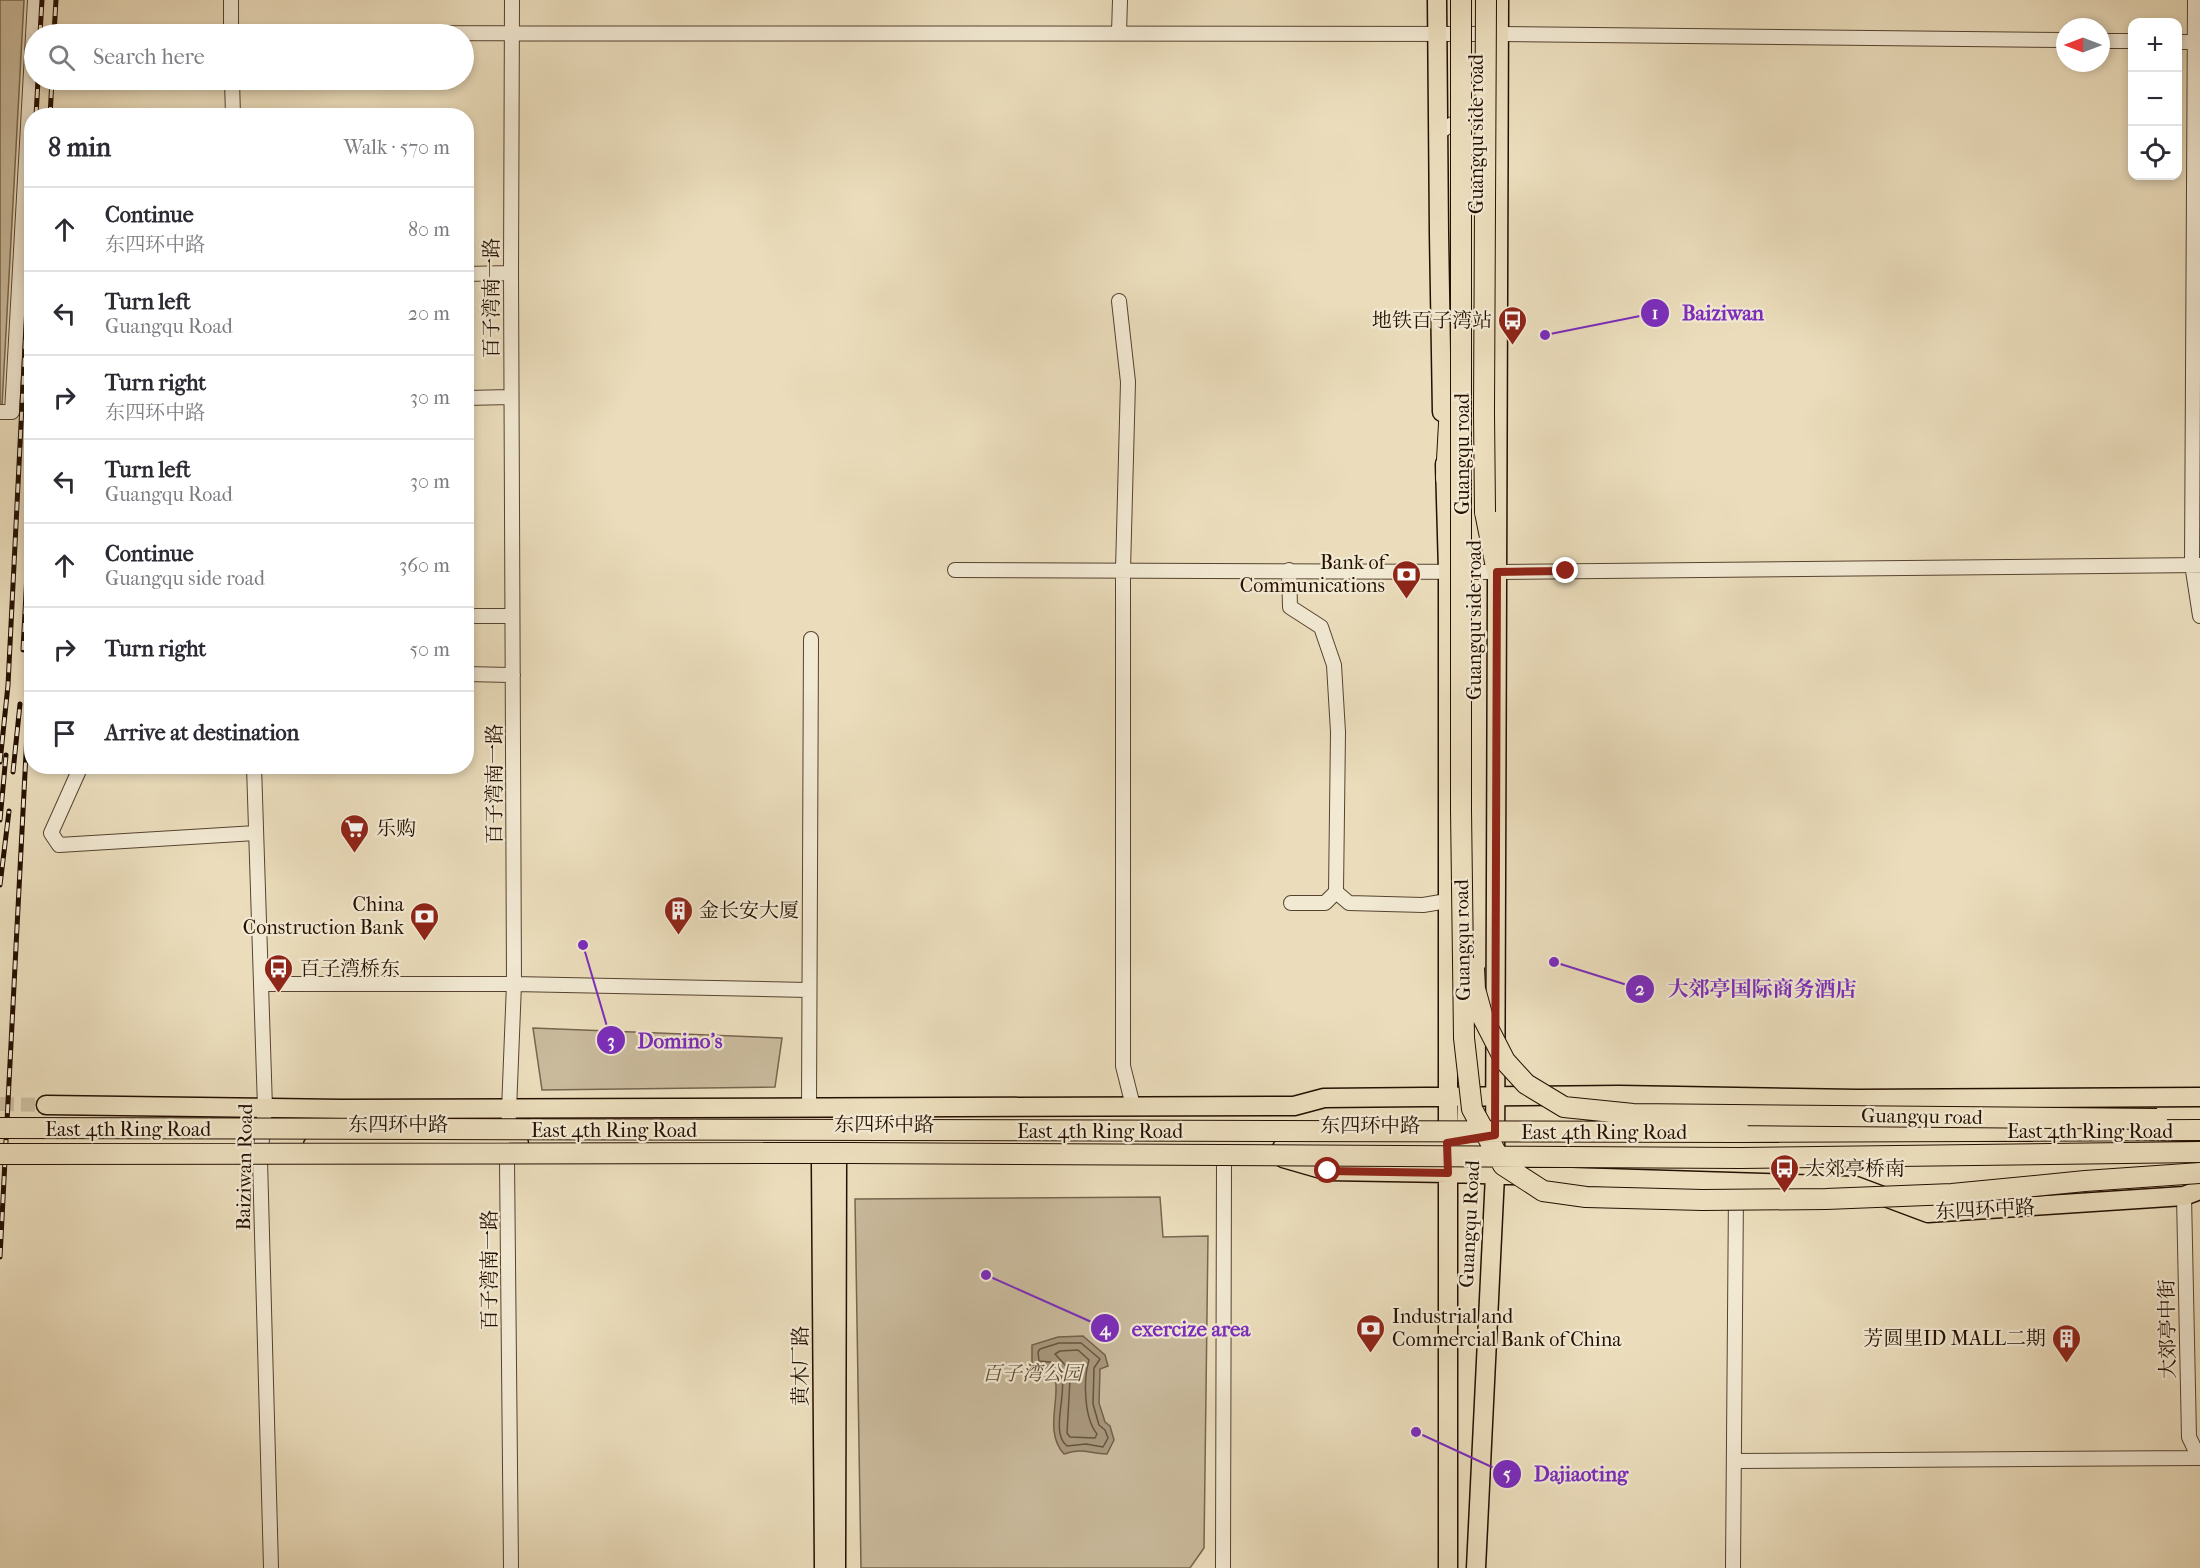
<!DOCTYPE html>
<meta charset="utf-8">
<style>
:root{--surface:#fff;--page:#f7f7f7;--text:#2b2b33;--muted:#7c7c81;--line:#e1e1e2}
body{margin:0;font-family:"IM FELL French Canon","Noto Serif SC",serif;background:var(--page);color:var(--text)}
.controls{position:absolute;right:18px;top:18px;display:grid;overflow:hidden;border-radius:12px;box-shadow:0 3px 9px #0003}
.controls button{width:54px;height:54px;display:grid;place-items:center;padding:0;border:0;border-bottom:2px solid var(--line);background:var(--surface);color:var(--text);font:30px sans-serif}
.compass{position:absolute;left:2056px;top:18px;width:54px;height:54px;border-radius:50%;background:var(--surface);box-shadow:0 3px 9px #0003;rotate:270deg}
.stop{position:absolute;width:18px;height:18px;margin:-14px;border:4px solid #8f2418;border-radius:50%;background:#fff}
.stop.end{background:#8f2418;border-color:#fff;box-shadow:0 2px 6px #0008}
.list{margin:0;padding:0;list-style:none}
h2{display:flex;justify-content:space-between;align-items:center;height:78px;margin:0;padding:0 24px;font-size:26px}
h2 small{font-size:20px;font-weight:400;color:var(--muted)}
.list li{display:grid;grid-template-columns:39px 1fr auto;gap:18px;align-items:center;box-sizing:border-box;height:84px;padding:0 24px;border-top:2px solid var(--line)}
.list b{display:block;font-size:22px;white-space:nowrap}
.list p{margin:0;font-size:20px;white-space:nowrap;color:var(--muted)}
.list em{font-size:20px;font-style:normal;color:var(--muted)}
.icon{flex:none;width:33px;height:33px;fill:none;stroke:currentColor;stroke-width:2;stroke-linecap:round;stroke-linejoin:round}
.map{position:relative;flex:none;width:2200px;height:1568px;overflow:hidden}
.search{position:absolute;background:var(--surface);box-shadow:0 3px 9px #0003;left:24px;top:24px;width:450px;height:66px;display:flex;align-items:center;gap:15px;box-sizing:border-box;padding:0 21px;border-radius:33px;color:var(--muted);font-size:22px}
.panel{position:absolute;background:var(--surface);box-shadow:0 3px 9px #0003;left:24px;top:108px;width:450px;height:666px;border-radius:24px}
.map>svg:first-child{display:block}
.green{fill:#c9ba9c;stroke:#77654e;stroke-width:1.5}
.water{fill:#a8977c;stroke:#74614a;stroke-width:1.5}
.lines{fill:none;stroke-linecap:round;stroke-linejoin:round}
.shore{stroke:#66543e;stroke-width:1.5}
.minor-tunnel{stroke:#cdbea0;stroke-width:14;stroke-dasharray:14 7;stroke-linecap:butt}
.minor-casing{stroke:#56432f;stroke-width:16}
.major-casing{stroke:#251000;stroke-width:21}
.highway-casing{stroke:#251000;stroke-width:22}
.minor{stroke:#f2e9d3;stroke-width:14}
.major{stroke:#ebddbc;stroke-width:18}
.highway{stroke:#ebddbc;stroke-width:20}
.rail-casing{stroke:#251000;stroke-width:5}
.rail{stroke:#f2e9d3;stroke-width:3;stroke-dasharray:9;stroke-linecap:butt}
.highway-bridge-casing{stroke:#251000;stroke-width:22;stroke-linecap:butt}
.highway-bridge{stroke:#ebddbc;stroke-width:20}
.route{stroke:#8f2418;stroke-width:8}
.labels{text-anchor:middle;stroke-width:4.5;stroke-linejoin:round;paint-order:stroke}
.street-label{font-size:20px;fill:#251000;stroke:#f2e9d3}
.poi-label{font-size:20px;fill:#251000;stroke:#f2e9d3;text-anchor:start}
.park-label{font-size:20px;font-style:italic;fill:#5e4c37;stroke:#f2e9d3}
.leader{fill:none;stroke:#7b2cbf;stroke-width:2}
.callout-dot{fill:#7b2cbf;stroke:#f2e9d3;stroke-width:2}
.mark-label{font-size:18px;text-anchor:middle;font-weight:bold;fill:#fff}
.callout-label{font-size:21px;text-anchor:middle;font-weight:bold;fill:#7b2cbf;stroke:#f2e9d3;stroke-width:4.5;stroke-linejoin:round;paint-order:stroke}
</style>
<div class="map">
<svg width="2200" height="1568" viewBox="0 0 2200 1568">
<rect width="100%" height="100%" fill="#ebddbc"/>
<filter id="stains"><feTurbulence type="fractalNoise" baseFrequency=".00333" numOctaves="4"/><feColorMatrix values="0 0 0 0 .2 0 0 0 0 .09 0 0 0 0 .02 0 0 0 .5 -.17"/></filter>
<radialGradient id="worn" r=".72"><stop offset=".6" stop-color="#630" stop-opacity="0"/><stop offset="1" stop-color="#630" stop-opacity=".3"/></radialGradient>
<path class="green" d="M 0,0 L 24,0 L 2,406 L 0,407 Z
M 533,1028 L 782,1038 L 775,1087 L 542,1090 Z
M 1160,1197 L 1163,1237 L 1208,1236 L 1204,1548 L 1190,1568 L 861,1568 L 855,1199 Z"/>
<path class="water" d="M 1083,1336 L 1105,1355 L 1108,1366 L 1100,1369 L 1099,1403 L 1105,1422 L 1110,1426 L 1114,1440 L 1107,1454 C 1089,1454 1084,1447 1064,1454 C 1040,1428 1068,1386 1049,1368 L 1041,1368 L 1032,1365 L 1032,1345 L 1058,1337 Z"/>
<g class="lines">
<path class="shore" d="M 1059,1343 L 1081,1343 L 1100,1359 L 1094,1368 L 1093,1404 L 1099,1425 L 1105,1430 L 1108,1438 L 1103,1447 L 1086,1444 L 1067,1446 C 1046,1429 1077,1378 1053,1363 C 1049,1361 1043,1362 1039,1361 L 1038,1352 L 1040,1349 Z
M 1078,1350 L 1089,1360 C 1083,1380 1084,1418 1097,1434 L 1095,1438 L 1070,1437 L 1067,1433 L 1070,1379 L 1066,1366 L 1055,1354 L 1060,1351 Z"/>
<path class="minor-tunnel" d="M 0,1104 L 46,1105"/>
<defs>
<path id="minor" d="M 231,0 L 231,34
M 2195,0 L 2192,564 L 2200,616
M 231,33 L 1499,34 L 2065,40
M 1119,33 L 1120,0
M 2101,41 L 2132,41
M 2178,42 L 2200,42
M 232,80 L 233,116
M 1438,133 C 1457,120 1469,113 1491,125
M 466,274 L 511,273
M 1119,301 L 1128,382 L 1123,570 L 1123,1066 L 1133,1106
M 466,398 L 511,397
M 0,412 L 12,412 L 35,0
M 955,570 L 1497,572 L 2200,565
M 1289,570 L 1290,607 L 1321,627 L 1334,665 L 1338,732 L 1336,892 L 1325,903 L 1291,903
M 466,616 L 512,616
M 466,674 L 513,675
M 81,766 L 51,833 L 59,845 L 256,833
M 254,766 L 265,1108 L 260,1160 L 271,1568
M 1336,892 L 1349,903 L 1423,905 L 1447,901
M 261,984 L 514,984 L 808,990
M 809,1107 L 811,639
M 2184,1196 L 2189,1437 L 2199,1458 L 2200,1455
M 1734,1461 L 2200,1458
M 511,1568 L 507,1161 L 514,984 L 511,273 L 512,0
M 1223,1568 L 1224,1162
M 1733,1568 L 1736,1191"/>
<path id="major" d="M 1437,0 L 1439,233 L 1442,412
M 1445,464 L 1448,571 L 1448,1568
M 1467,1095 L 1466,1129 L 1470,1139 L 1489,1166
M 46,1105 L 341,1109 L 1294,1106 L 1324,1098 L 1619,1095 L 1857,1099 L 2200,1097
M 313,1145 L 382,1141 L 519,1144
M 1282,1148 L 1352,1142 L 1447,1143 L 1458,1141
M 1283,1158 L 1328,1171 L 1448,1173 L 1856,1186 L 1928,1213 L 2184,1196 L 2200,1190
M 821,1163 L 824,1568
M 836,1568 L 837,1163
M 1476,1568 L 1495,1175 L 1499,0"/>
<path id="highway" d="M 1446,478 L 1451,387
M 1485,512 L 1497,572
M 1740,1132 L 2200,1130
M 1740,1158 L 2200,1152"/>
</defs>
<use href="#minor" class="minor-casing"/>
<use href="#major" class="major-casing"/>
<use href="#highway" class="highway-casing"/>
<use href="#minor" class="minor"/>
<use href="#major" class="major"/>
<use href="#highway" class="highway"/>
<defs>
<path id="rail" d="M 40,34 L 42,0
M 54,34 L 56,0
M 36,116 L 38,80
M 50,116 L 52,80
M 23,650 L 32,479
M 0,762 L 8,685 L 32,205
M 13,772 L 20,704
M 0,820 L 6,755
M 0,885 L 9,811
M 0,1257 L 32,637"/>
</defs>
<use href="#rail" class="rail-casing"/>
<use href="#rail" class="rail"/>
<defs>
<path id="highway-bridge" d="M 1461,0 L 1461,810 L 1464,1038 L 1472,1109 L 1503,1165 L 1543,1191 L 1586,1197 L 1703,1200 L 1826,1199 L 1952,1194 L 2085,1181 L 2200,1173
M 1485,512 L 1484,412 L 1486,0
M 1474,968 L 1475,989 L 1483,1018 L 1505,1061 L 1526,1084 L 1564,1107 L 1633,1114 L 2157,1119
M 0,1128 L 1740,1132
M 0,1154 L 851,1153 L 1740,1158"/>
</defs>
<use href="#highway-bridge" class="highway-bridge-casing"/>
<use href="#highway-bridge" class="highway-bridge"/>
</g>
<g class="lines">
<path class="route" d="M 1328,1171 L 1448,1173 L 1447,1143 L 1495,1135 L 1497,572 L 1566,571"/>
</g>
<defs>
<symbol id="bus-pin" viewBox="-11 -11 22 30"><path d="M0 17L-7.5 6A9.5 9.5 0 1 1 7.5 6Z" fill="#8f2418" stroke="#f2e9d3"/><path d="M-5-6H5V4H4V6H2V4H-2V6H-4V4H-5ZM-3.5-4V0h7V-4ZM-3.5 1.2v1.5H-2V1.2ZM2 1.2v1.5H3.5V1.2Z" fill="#fff"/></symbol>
<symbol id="bank-pin" viewBox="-11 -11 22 30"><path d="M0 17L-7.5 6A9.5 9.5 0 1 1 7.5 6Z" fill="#8f2418" stroke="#f2e9d3"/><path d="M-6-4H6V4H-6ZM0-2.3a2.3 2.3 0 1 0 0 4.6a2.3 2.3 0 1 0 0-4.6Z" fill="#fff"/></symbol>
<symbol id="supermarket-pin" viewBox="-11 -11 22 30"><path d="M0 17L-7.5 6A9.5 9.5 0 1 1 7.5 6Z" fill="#8f2418" stroke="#f2e9d3"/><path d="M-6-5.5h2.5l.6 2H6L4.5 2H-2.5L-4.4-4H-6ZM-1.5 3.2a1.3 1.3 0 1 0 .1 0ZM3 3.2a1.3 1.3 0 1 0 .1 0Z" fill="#fff"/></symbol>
<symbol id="building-pin" viewBox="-11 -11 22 30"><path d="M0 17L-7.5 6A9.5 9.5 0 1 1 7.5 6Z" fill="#8f2418" stroke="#f2e9d3"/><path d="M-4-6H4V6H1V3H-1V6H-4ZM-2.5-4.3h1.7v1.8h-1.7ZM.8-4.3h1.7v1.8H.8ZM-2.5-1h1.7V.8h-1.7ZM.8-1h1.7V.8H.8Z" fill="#fff"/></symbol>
</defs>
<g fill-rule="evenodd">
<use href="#bus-pin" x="1496" y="304" width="33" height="45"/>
<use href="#bank-pin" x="1390" y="558" width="33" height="45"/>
<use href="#supermarket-pin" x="338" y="812" width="33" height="45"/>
<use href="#building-pin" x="662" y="894" width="33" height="45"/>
<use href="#bank-pin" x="408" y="900" width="33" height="45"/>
<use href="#bus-pin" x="262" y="952" width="33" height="45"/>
<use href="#bus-pin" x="1768" y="1152" width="33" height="45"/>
<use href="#bank-pin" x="1354" y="1312" width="33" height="45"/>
<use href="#building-pin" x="2050" y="1322" width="33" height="45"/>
</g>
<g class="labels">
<g class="street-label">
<text transform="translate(1476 134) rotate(-90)" y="7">Guangqu side road</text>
<text transform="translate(491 298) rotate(-90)" y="7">百子湾南一路</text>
<text transform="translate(1462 454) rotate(-90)" y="7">Guangqu road</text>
<text transform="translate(1474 620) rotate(-90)" y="7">Guangqu side road</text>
<text transform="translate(494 784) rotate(-90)" y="7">百子湾南一路</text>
<text transform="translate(1462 940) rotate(-91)" y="7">Guangqu road</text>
<text transform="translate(1922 1116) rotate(1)" y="7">Guangqu road</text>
<text x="398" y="1131">东四环中路</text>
<text x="884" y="1131">东四环中路</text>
<text x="1370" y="1132">东四环中路</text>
<text x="128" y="1136">East 4th Ring Road</text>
<text x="614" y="1137">East 4th Ring Road</text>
<text x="1100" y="1138">East 4th Ring Road</text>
<text x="2090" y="1138">East 4th Ring Road</text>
<text x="1604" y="1139">East 4th Ring Road</text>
<text transform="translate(244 1167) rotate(-89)" y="7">Baiziwan Road</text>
<text transform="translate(1985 1209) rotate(-3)" y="7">东四环中路</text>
<text transform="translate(1469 1224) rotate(-87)" y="7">Guangqu Road</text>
<text transform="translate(489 1270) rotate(-90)" y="7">百子湾南一路</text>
<text transform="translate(2167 1329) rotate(-91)" y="7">大郊亭中街</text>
<text transform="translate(800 1366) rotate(-90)" y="7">黄木厂路</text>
</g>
<g class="poi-label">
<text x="1492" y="327" text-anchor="end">地铁百子湾站</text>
<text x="1385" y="569" text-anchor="end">Bank of<tspan x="1385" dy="23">Communications</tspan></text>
<text x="376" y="835">乐购</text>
<text x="404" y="911" text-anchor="end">China<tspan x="404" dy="23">Construction Bank</tspan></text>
<text x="699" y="917">金长安大厦</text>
<text x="300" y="975">百子湾桥东</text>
<text x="1805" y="1175">大郊亭桥南</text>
<text x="1392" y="1323">Industrial and<tspan x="1392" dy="23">Commercial Bank of China</tspan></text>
<text x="2046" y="1345" text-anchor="end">芳圆里ID MALL二期</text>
</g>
<g class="park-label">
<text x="1032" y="1380">百子湾公园</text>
</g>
</g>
<path class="leader" d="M1545 335L1655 313M1554 962L1640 989M583 945L611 1040M986 1275L1105 1328M1416 1432L1507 1474"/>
<g class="callout-dot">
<circle cx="1545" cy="335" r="6"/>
<circle cx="1554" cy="962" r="6"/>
<circle cx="583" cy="945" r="6"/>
<circle cx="986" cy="1275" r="6"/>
<circle cx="1416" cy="1432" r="6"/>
<circle cx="1655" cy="313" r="15"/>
<circle cx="1640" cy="989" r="15"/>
<circle cx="611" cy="1040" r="15"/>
<circle cx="1105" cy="1328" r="15"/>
<circle cx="1507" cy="1474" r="15"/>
</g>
<g class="mark-label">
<text x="1655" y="319">1</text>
<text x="1640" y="995">2</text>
<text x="611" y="1047">3</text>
<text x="1105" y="1335">4</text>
<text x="1507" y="1480">5</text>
</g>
<g class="callout-label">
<text x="1723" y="320">Baiziwan</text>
<text x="1762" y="996">大郊亭国际商务酒店</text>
<text x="680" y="1048">Domino's</text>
<text x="1191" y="1336">exercize area</text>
<text x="1581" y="1481">Dajiaoting</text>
</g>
<rect width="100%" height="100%" filter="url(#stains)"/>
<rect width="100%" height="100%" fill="url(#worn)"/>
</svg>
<div class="controls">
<button>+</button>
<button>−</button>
<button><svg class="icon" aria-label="locate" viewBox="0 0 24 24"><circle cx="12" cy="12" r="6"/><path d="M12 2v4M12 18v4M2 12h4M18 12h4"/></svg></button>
</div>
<svg class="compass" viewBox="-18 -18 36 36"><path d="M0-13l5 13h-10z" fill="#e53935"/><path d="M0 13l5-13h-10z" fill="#7c7c81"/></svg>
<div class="stop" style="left:1328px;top:1171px"></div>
<div class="stop end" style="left:1566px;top:571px"></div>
<div class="search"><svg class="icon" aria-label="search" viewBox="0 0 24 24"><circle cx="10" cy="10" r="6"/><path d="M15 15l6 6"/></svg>Search here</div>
<section class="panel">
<h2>8 min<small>Walk · 570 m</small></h2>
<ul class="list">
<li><svg class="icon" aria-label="ahead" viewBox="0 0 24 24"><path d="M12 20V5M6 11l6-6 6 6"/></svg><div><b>Continue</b><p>东四环中路</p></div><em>80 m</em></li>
<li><svg class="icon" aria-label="left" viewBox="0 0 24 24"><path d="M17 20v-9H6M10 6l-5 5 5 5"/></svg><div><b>Turn left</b><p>Guangqu Road</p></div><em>20 m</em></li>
<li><svg class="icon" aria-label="right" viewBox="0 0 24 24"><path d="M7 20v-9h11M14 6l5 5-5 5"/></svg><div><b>Turn right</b><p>东四环中路</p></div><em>30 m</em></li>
<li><svg class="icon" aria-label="left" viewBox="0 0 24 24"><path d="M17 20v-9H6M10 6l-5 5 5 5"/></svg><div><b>Turn left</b><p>Guangqu Road</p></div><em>30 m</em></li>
<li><svg class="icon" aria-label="ahead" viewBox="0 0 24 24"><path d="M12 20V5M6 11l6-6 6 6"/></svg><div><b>Continue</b><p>Guangqu side road</p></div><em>360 m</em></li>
<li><svg class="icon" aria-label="right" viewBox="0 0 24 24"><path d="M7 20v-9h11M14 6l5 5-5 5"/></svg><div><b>Turn right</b></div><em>50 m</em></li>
<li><svg class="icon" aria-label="arrive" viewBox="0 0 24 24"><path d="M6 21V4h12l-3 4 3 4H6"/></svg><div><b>Arrive at destination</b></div></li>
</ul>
</section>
</div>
